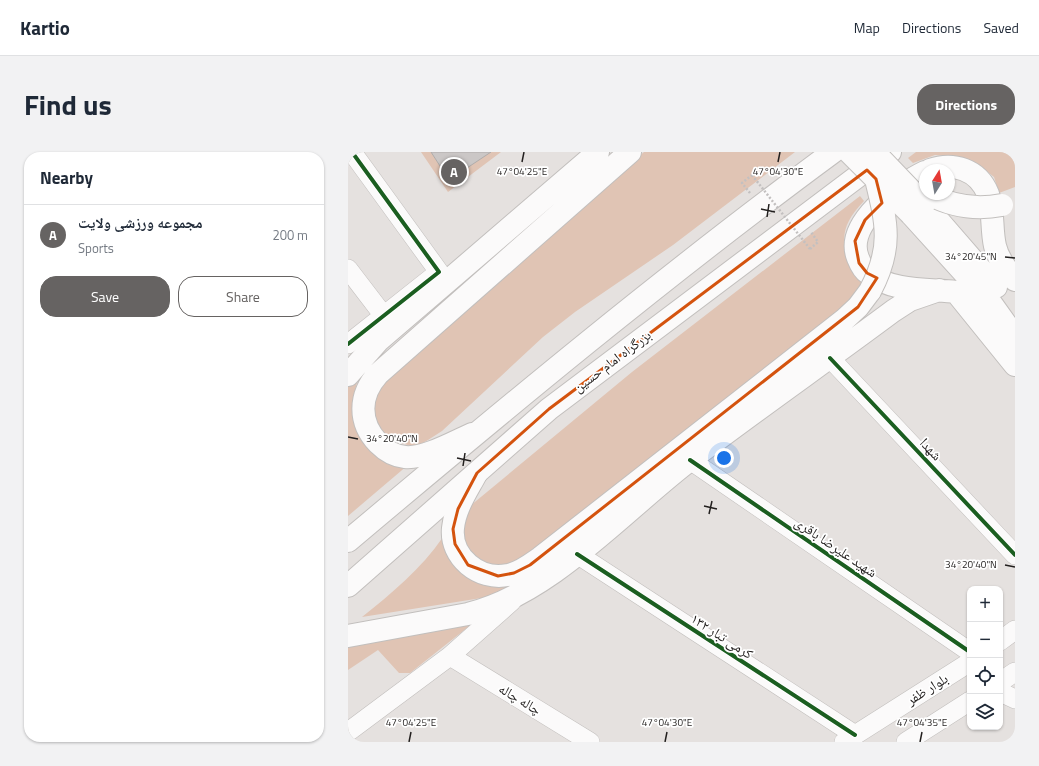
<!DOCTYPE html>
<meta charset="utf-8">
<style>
:root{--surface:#fff;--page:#f2f2f3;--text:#1f2937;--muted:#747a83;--line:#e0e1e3;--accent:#666362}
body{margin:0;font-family:"Titillium Web","Noto Naskh Arabic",sans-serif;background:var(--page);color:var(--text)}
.controls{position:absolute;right:12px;bottom:12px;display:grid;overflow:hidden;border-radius:8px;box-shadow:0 1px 3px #0004}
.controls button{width:36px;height:36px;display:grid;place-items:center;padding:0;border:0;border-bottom:1px solid var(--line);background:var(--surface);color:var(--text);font:20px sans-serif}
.compass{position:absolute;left:571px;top:12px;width:36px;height:36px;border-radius:50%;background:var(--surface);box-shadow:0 1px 3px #0004;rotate:11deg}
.you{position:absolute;left:376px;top:306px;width:14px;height:14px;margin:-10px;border:3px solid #fff;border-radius:50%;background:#1a73e8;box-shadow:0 0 0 6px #1a73e833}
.badge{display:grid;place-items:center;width:26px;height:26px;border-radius:50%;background:var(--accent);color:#fff;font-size:13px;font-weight:700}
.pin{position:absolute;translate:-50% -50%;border:2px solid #fff;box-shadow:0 1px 4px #0006}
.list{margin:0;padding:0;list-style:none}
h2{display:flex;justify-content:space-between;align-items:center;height:52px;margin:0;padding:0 16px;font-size:17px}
h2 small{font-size:13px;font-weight:400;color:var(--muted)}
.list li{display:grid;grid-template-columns:26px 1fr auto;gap:12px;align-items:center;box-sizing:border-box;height:60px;padding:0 16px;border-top:1px solid var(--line)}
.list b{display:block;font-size:15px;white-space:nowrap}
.list p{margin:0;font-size:13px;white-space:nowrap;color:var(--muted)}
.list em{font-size:13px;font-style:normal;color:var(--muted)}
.actions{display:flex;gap:8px;padding:12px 16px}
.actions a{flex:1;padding:9px 0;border:1px solid var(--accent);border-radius:16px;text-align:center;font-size:14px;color:var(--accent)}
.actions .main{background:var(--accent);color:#fff}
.icon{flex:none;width:22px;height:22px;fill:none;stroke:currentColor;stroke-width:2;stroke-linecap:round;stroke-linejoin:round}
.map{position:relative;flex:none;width:667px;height:590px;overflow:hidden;border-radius:16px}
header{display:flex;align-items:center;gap:24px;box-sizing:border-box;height:56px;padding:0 20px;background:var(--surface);border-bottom:1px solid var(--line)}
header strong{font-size:19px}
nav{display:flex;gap:22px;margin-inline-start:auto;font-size:14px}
.intro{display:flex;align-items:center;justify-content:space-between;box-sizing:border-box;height:96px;padding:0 24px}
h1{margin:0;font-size:28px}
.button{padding:10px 18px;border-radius:16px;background:var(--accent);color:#fff;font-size:14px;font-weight:700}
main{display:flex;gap:24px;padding:0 24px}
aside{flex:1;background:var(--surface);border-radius:16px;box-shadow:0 1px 3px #0004}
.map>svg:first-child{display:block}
.green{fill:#e0c4b4}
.building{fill:#cbc7c6;stroke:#afacaa}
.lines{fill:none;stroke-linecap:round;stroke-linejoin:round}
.minor-casing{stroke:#c2bfbd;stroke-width:20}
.major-casing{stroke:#c2bfbd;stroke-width:24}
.highway-casing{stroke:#c2bfbd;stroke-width:24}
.path{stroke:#c3c0c0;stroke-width:2.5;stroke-dasharray:2 2;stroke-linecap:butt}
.minor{stroke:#fbfafa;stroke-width:19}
.major{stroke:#fbfafa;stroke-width:22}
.highway{stroke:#fbfafa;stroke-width:22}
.major-bridge-casing{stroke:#c2bfbd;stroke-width:24;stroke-linecap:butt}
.path-bridge{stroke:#c3c0c0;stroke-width:2.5;stroke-dasharray:2 2;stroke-linecap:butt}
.major-bridge{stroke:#fbfafa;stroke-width:22}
.cycleway-casing{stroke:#fff;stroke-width:6}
.cycleway{stroke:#1b5e20;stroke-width:4}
.marked{fill:none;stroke:#d4530e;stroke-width:3;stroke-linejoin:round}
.ticks{fill:none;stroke:#221f1e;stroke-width:1.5}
.labels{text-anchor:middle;stroke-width:3.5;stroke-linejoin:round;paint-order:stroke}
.street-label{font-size:14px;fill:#221f1e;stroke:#fff}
.ticks-label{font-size:10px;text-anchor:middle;fill:#221f1e;stroke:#fff;stroke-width:3.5;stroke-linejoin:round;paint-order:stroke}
</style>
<header>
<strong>Kartio</strong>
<nav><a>Map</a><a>Directions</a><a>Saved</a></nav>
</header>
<div class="intro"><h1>Find us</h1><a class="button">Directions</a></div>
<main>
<aside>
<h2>Nearby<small></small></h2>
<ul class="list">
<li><span class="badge">A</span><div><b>مجموعه ورزشی ولایت</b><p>Sports</p></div><em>200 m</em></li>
</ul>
<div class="actions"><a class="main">Save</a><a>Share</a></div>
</aside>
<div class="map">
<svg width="667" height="590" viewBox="0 0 667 590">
<rect width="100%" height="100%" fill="#e5e1df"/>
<path class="green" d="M 73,0 L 153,0 L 100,40 Z
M 296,0 L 447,0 L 325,93 L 227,160 L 195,185 L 94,279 L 80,288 L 71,293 L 63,294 L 43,288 L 32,279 L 23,255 L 36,226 Z
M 568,0 L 667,0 L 667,35 L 651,41 L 646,25 L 632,14 L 611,5 L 587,3 L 565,11 L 560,6 Z
M 512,44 L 516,49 C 487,79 493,97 515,129 L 503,147 L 489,161 L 176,407 C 169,409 160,415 153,415 C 147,415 141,412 136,409 C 114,398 110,375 122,354 L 284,220 Z
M 11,223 L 5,246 L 7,274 L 60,313 L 0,364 L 0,235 Z
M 95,385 L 96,391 L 174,430 L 146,444 L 14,465 C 44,441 73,417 95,385 Z
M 129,468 L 62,521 L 51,521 L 30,498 L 0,518 L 0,492 Z"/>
<path class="building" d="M 83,0 L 143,0 L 101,28 Z"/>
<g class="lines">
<defs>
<path id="minor" d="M 0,117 L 36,164
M 0,192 L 91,120 L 4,0
M 482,206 L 667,403
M 342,308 L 622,500
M 229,402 L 507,583
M 652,489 L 667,478
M 102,504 L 242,590
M 652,530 L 667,520
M 652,540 L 667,547
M 0,580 L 102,504 L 164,449
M 496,590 L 622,510
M 558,590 L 622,549"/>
<path id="major" d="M 582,18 C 605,10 630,17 640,42 C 646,58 643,77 647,94 C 650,107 659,118 667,128
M 577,20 C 550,33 496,72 510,106 C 512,111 515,118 520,121 C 544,140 579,137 608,140 L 667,213
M 576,52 L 648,135
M 563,62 L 640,147 L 667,185
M 0,223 L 30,189 L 250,0
M 124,282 C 106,290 76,307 57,305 C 46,304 37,298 30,291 C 10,270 11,243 30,222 L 282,0
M 128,322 C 119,339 107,356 105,376 C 102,405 131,429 160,423 C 172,421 182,413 192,406 L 496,168 L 510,155 L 522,139
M 0,484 L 120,462 C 203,442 276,358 342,308 C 409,257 478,209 545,159 L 562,148 L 591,138"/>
<path id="highway" d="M 0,389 C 158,256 318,123 485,0
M 0,434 L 201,257 L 542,0"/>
</defs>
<use href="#minor" class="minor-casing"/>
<use href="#major" class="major-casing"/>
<use href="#highway" class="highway-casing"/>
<path class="path" d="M 402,41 L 394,31 L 404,23
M 462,97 L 470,90 L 463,80"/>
<use href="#minor" class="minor"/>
<use href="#major" class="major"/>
<use href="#highway" class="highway"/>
<defs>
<path id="major-bridge" d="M 501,0 L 563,62
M 526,0 L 576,52
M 581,42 C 605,55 628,58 654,53
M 522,139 C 545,96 539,72 528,27"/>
</defs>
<use href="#major-bridge" class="major-bridge-casing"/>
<path class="path-bridge" d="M 404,23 L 462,97"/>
<use href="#major-bridge" class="major-bridge"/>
<defs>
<path id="cycleway" d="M 0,192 L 91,120 L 4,0
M 482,206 L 667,403
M 342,308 L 622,500
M 229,402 L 507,583"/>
</defs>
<use href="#cycleway" class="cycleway-casing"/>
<use href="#cycleway" class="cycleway"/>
</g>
<path class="marked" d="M 519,18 L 528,27 L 534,51 L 517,68 L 507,89 L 511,111 L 519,121 L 529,126 L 510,155 L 182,413 L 166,421 L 150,424 L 120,413 L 107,392 L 105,377 L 110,357 L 129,321 L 201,257 Z"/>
<path class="ticks" d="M 174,10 L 176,0M 430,10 L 432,0M 413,57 L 427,60M 419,65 L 421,52M 657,105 L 667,106M 0,285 L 10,287M 109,306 L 123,309M 115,314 L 117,301M 356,354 L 369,357M 361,362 L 364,349M 657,413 L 667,415M 61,590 L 63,580M 317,590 L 319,580M 572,590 L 574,580"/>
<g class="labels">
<g class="street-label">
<text transform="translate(264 209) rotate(-37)" y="5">بزرگراه امام حسین</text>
<text transform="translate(583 297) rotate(47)" y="5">شهدا</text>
<text transform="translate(488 395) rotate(34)" y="5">شهید علیرضا باقری</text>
<text transform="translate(374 484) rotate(33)" y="5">کرمی تبار ۱۳۲</text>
<text transform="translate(579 537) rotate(-32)" y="5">بلوار ظفر</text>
<text transform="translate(172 547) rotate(31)" y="5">چاله چاله</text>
</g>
</g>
<g class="ticks-label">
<text x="174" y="23">47°04'25"E</text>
<text x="430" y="23">47°04'30"E</text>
<text x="623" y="108">34°20'45"N</text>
<text x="44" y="290">34°20'40"N</text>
<text x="623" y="416">34°20'40"N</text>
<text x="63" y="574">47°04'25"E</text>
<text x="319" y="574">47°04'30"E</text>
<text x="574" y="574">47°04'35"E</text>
</g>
</svg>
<div class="controls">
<button>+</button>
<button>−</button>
<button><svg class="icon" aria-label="locate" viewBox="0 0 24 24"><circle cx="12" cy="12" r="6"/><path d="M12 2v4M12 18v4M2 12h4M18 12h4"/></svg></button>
<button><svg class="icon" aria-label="layers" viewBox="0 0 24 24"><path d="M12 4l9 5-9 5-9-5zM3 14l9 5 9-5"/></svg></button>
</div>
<svg class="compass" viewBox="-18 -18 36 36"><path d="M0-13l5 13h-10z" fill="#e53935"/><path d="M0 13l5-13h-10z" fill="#747a83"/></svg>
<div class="you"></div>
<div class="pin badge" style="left:106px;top:20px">A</div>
</div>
</main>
